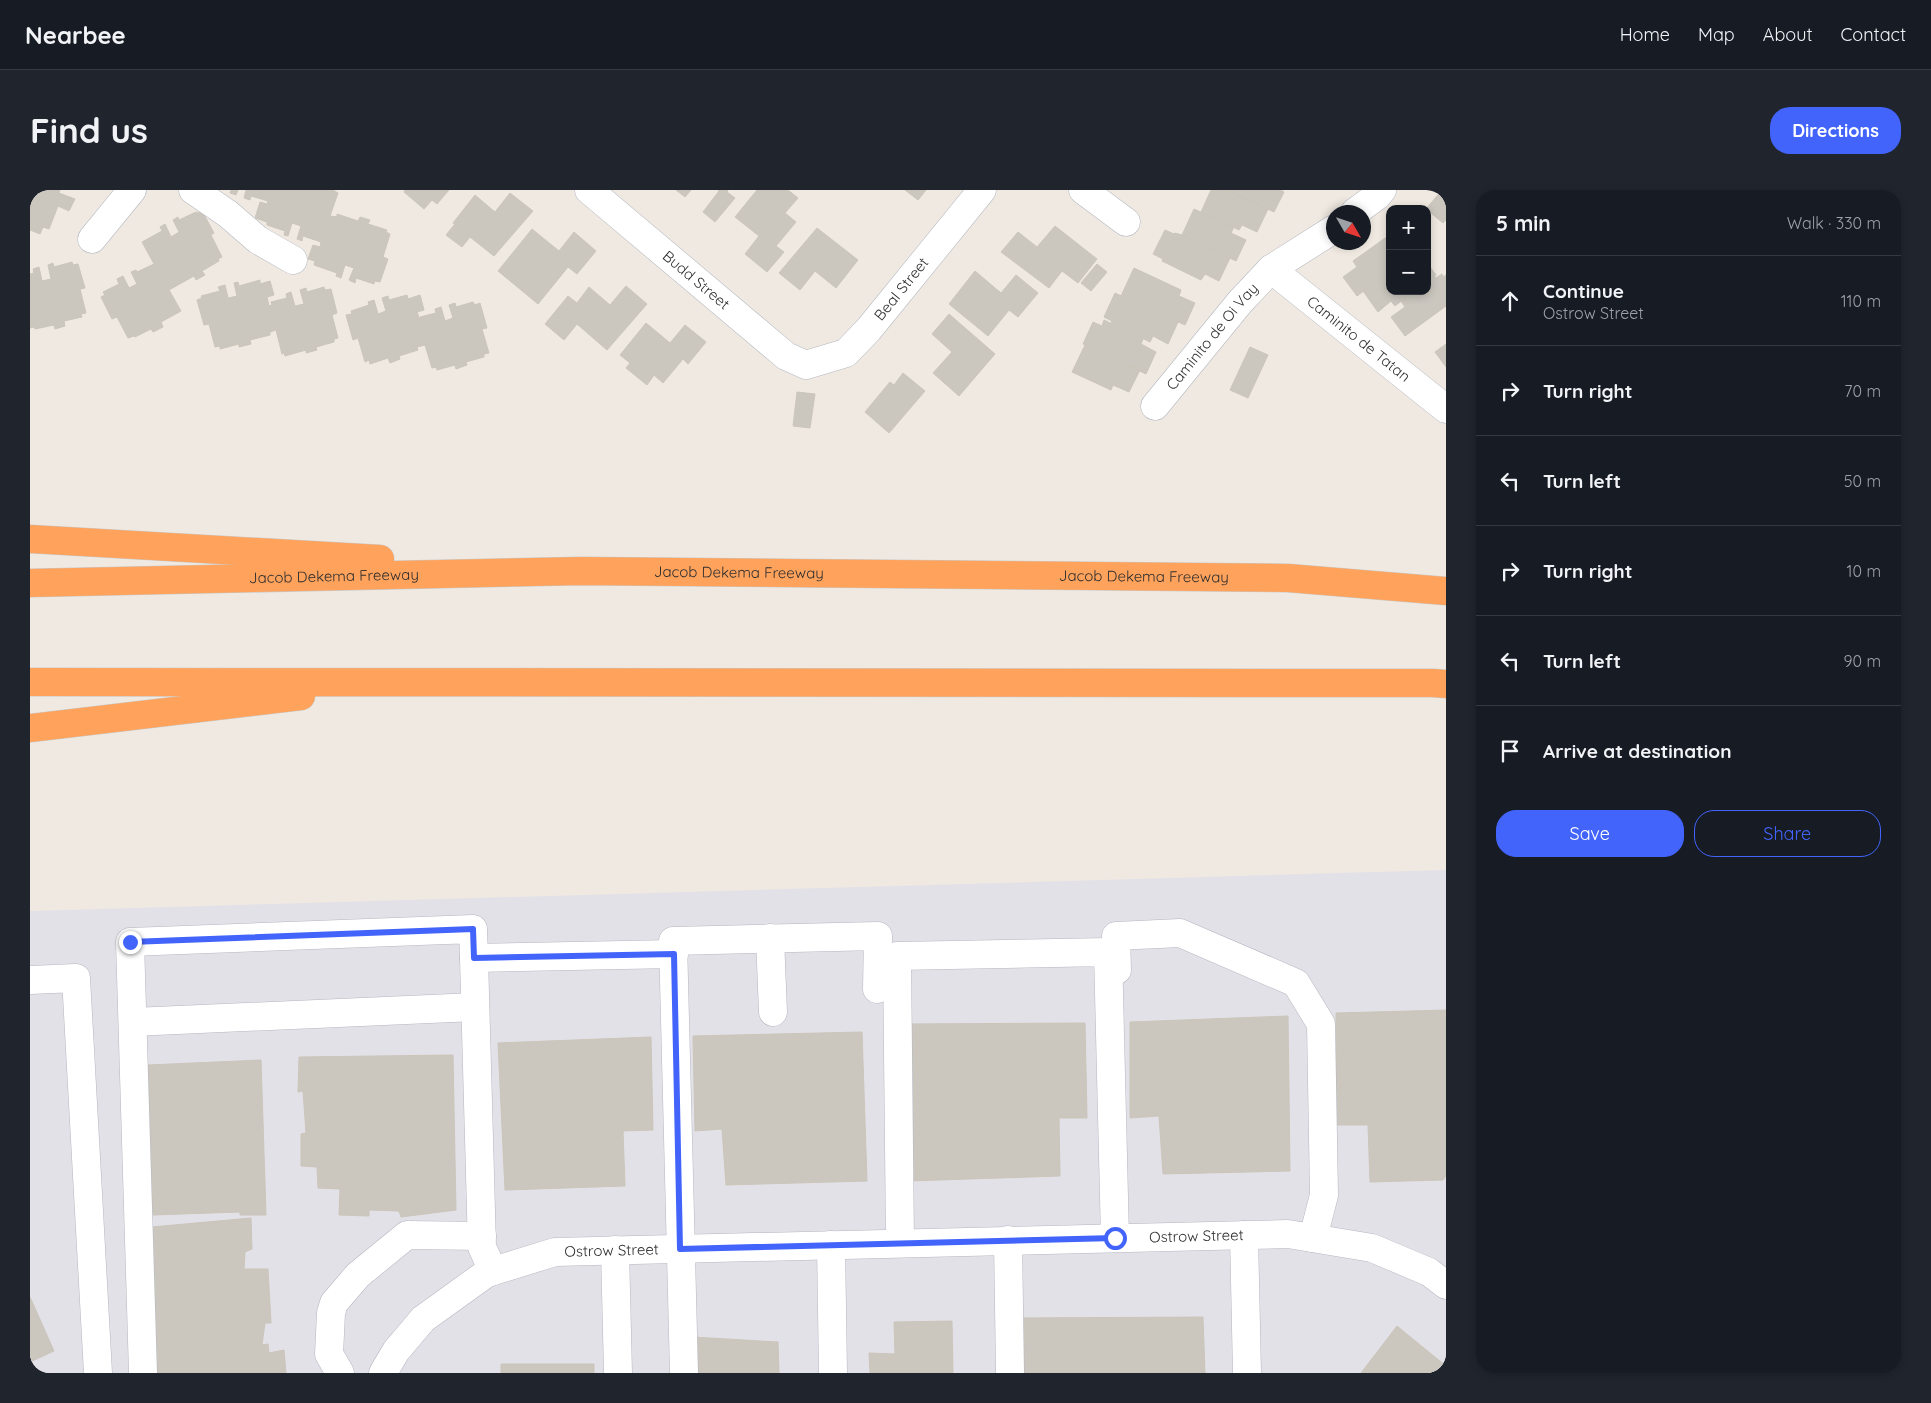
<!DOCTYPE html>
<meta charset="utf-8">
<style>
:root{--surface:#171b24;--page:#20242c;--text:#f1f3f6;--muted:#9ea1a6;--line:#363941;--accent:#4264fb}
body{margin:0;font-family:Quicksand,sans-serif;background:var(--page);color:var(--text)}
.controls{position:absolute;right:15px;top:15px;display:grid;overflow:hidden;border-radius:10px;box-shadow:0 2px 8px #0003}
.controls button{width:45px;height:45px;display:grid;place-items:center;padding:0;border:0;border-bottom:1px solid var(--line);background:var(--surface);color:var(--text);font:25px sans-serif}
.compass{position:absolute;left:1296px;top:15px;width:45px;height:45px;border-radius:50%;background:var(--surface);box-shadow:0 2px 8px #0003;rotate:129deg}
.stop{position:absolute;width:15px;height:15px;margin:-11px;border:4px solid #4264fb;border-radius:50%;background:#fff}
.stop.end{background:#4264fb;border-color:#fff;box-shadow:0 1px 5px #0008}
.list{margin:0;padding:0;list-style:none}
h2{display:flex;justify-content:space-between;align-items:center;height:65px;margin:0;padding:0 20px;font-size:21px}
h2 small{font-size:16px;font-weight:400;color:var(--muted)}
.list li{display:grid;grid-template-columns:32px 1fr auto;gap:15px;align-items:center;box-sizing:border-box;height:90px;padding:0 20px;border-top:1px solid var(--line)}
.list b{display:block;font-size:19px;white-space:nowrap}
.list p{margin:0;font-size:16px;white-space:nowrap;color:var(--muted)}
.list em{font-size:16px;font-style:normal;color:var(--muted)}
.actions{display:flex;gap:10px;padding:15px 20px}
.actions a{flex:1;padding:11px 0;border:1px solid var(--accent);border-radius:20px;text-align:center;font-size:18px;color:var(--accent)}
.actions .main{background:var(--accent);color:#fff}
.icon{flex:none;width:28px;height:28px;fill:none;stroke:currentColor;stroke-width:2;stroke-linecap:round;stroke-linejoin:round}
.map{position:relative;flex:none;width:1416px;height:1183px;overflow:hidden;border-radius:20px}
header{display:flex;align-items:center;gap:30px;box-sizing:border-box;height:70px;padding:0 25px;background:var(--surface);border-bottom:1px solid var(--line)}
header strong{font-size:24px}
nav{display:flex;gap:28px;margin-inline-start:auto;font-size:18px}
.intro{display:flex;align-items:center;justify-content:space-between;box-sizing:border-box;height:120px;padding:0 30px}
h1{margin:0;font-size:35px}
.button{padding:12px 22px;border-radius:20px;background:var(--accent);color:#fff;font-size:18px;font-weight:700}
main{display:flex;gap:30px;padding:0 30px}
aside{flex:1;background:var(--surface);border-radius:20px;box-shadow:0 2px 8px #0003}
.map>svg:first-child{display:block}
.industrial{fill:#e3e1e8}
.building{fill:#cbc7bf;stroke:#cbc5ba}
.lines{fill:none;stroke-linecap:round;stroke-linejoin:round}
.minor-casing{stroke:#b4b7c1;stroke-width:29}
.highway-casing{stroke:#c9c9c9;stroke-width:29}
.minor{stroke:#fff;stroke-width:28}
.highway{stroke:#ffa35c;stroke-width:28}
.route{stroke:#4264fb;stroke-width:6}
.labels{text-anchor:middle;stroke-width:5;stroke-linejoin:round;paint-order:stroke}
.street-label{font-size:15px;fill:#2e2e2e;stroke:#fff}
</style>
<header>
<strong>Nearbee</strong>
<nav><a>Home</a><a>Map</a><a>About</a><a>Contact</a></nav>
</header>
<div class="intro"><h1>Find us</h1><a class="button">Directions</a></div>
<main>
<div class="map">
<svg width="1416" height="1183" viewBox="0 0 1416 1183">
<rect width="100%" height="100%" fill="#efe9e1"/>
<path class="industrial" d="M 1416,680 L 1416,1183 L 0,1183 L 0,721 Z"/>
<path class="building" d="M 0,0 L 30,0 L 29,3 L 45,9 L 39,21 L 28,16 L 19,39 L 13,37 L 10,44 L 0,40 Z
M 201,0 L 208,0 L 206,5 L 200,3 Z
M 216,0 L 303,0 L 308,3 L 300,26 L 307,27 L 307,24 L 328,31 L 330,27 L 340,30 L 338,34 L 357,40 L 356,42 L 360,44 L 353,67 L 358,69 L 350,92 L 345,91 L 344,94 L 326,88 L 325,93 L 319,90 L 324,78 L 315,75 L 311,88 L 306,86 L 307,83 L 284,75 L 285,71 L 278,69 L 283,55 L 290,57 L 291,52 L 273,46 L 272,51 L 267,49 L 271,36 L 262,33 L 258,46 L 254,45 L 255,41 L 237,35 L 237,32 L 225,28 L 230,12 L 237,14 L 238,11 L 221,6 L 220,10 L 214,8 Z
M 375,0 L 419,0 L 407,14 L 402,10 L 394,19 L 374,2 Z
M 646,0 L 661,0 L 655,7 Z
M 688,0 L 698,0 L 697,2 L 705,8 L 685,32 L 673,22 L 689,1 Z
M 727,0 L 758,0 L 768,8 L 755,23 L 766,32 L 746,56 L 754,62 L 737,82 L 715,64 L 729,46 L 705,27 Z
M 875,0 L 896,0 L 888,10 Z
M 1181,0 L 1197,0 L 1238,19 L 1227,42 L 1212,35 L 1209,40 L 1171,22 Z
M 1197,0 L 1251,0 L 1254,2 L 1244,22 Z
M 1412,0 L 1416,0 L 1416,30 L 1413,33 L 1396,19 Z
M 480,3 L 503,21 L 464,66 L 440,47 L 432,57 L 416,45 L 425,34 L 423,33 L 445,5 L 465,22 Z
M 1164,19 L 1204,37 L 1201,43 L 1216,50 L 1206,71 L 1152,45 Z
M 172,21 L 184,43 L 181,45 L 192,67 L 188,69 L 189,71 L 172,81 L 175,85 L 166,90 L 164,86 L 139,100 L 151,121 L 131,132 L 133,137 L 123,142 L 121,139 L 105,147 L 104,146 L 98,148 L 87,127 L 82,129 L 71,107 L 75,105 L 73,102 L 89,94 L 87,89 L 93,86 L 99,98 L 107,94 L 101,82 L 106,80 L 107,82 L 124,74 L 112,52 L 132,41 L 130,37 L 135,34 L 141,47 L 149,42 L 143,30 L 148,27 L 149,30 L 166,22 L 168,23 Z
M 1025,36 L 1067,69 L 1048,93 L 1032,81 L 1019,98 L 971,62 L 988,42 L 1007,57 Z
M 787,38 L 828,70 L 806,98 L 785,81 L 770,100 L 749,83 Z
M 502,39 L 529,61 L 544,42 L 566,61 L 547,84 L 538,77 L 508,114 L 468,81 Z
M 1135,40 L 1144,44 L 1145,43 L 1152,45 L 1200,68 L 1189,91 L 1175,84 L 1171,90 L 1132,71 L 1133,69 L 1123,64 Z
M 1358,46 L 1360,48 L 1360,81 L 1327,106 L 1313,87 L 1327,77 L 1323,71 Z
M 42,72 L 43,75 L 48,74 L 55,98 L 50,99 L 56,123 L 51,124 L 52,127 L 34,131 L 35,136 L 25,139 L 24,135 L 5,139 L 4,137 L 0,138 L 0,84 L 4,83 L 3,79 L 9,77 L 12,91 L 21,89 L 18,75 L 23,73 L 24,77 Z
M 1397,73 L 1406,85 L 1397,92 Z
M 1067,74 L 1077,82 L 1061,101 L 1051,93 Z
M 1104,78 L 1151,100 L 1149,106 L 1165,113 L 1155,135 L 1091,106 Z
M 945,81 L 971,103 L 986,85 L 1008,103 L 988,127 L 979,120 L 958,146 L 919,114 Z
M 1360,81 L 1360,101 L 1384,101 L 1365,116 L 1361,111 L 1348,122 L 1333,101 Z
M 1412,84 L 1413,87 L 1416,85 L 1416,116 L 1375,146 L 1361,127 L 1375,117 L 1371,111 L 1384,101 L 1397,101 L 1397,92 L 1404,86 L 1406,88 Z
M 230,90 L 230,94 L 240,91 L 244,105 L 237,107 L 239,116 L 242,115 L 241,112 L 257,108 L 256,104 L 261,102 L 265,116 L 274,114 L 270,100 L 276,98 L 277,102 L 294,97 L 295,100 L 301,99 L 307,123 L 302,125 L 308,148 L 304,149 L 304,152 L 286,157 L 287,160 L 276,163 L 276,160 L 255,166 L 254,163 L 252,164 L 246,140 L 240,142 L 240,145 L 220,150 L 221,154 L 209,157 L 209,154 L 190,159 L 190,156 L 185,157 L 179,134 L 174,135 L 167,110 L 172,108 L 171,106 L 190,101 L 188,97 L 195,95 L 198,108 L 207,106 L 204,93 L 208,92 L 209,96 Z
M 596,96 L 617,114 L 577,160 L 547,134 L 534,150 L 515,134 L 538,106 L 547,113 L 559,97 L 580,115 Z
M 1085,103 L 1148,132 L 1138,154 L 1123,146 L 1120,152 L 1081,133 L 1082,131 L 1074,127 Z
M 377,105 L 378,109 L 390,105 L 394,120 L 387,122 L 390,130 L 390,127 L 406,123 L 405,119 L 411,117 L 415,131 L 423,128 L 419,115 L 425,113 L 426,117 L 443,112 L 445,115 L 450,113 L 457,138 L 452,139 L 459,163 L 454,164 L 454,167 L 436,172 L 437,175 L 426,179 L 425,175 L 407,180 L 406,177 L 402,178 L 395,155 L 387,157 L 388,160 L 369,166 L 370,169 L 360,173 L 358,168 L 340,174 L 339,170 L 335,172 L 328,148 L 323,150 L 316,125 L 322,124 L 321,121 L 339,115 L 338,112 L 344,110 L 348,124 L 356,121 L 352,108 L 358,106 L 359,110 Z
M 919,124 L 965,164 L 929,206 L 903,183 L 922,162 L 902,144 Z
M 1074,130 L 1113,149 L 1111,154 L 1126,162 L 1116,184 L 1053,154 L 1063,132 L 1072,136 Z
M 616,133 L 640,153 L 655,135 L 676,152 L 658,174 L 653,169 L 633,193 L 624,185 L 617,195 L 596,178 L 600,173 L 590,165 Z
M 1416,154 L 1416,177 L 1405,162 Z
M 1055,155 L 1110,180 L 1099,202 L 1083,195 L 1081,200 L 1042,182 Z
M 1220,157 L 1238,165 L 1218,208 L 1200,200 Z
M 873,183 L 895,201 L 859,243 L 835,222 L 860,192 L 864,195 Z
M 767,202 L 785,204 L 780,238 L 763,236 Z
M 1416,820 L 1416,986 L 1413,990 L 1340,992 L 1338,935 L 1306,935 L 1306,823 Z
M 1258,826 L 1260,981 L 1133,984 L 1129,926 L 1100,928 L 1100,832 Z
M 1055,833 L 1057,928 L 1029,928 L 1030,986 L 879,991 L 875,834 Z
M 832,842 L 837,991 L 696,995 L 692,939 L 665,941 L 663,846 Z
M 621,847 L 623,940 L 593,941 L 595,996 L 475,1000 L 468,853 Z
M 423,865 L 426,1020 L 371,1027 L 369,1021 L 339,1020 L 339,1026 L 309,1025 L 310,999 L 288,998 L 287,977 L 271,976 L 271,944 L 276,943 L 273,901 L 268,902 L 269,867 Z
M 231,870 L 236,1025 L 210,1025 L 210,1022 L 123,1025 L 118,875 Z
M 221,1028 L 222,1059 L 215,1062 L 214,1079 L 238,1079 L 241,1133 L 235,1133 L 232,1155 L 238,1154 L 239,1163 L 254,1160 L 256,1183 L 127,1183 L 122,1037 Z
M 0,1107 L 24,1161 L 0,1172 Z
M 1173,1127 L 1175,1183 L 985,1183 L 984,1128 Z
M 922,1131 L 923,1183 L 840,1183 L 839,1163 L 865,1164 L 864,1132 Z
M 1367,1136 L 1416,1176 L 1416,1183 L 1331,1183 Z
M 663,1147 L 748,1152 L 749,1183 L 664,1183 Z
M 471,1174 L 564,1174 L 564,1183 L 471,1183 Z"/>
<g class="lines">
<defs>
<g id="minor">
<path d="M 163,0 L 198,24 L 228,50 L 263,70"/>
<path id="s1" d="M 559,0 L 756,166 L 776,175 L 816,163 L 839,139 L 952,0"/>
<path d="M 1053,0 L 1096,32"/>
<path d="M 1325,22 L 1347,6 L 1352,0"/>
<path d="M 62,49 L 102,0"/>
<path id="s2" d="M 1241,79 L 1416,219"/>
<path id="s3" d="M 1125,216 L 1210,112 L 1241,79 L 1304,39"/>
<path d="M 740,748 L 743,822"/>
<path d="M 1087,780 L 1086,746 L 1150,743 L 1266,793 L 1291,834 L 1294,1005 L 1283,1048"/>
<path d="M 0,790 L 46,788 L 68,1183"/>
<path d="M 103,832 L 445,817"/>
<path d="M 1214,1045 L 1217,1183"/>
<path d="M 978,1050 L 980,1183"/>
<path d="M 870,1053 L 867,766 L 1078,762 L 1085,1048"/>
<path d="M 801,1055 L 803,1183"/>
<path d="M 585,1060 L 588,1183"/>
<path d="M 463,1081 L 452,1057 L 444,768 L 644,764"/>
<path d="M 113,1183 L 100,752 L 443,739 L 444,768"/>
<path d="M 310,1183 L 299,1164 L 301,1123 L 304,1113 L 328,1085 L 377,1045 L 452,1046"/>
<path id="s4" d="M 353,1183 L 366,1161 L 393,1129 L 457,1083 L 525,1062 L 1258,1044 L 1342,1058 L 1399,1082 L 1416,1095"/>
<path d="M 654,1183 L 643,751 L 848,746 L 847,799"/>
</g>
<g id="highway">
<path d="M 0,349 L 350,369"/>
<path id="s5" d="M 0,393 L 551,381 L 1258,388 L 1416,401"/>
<path d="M 0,492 L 1403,493 L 1416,494"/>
<path d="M 0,538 L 271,506"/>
</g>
</defs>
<use href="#minor" class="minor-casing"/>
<use href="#highway" class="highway-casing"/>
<use href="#minor" class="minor"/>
<use href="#highway" class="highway"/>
</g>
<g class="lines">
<path class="route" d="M 100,752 L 443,739 L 444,768 L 644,764 L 650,1059 L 1085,1048"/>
</g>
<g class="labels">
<g class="street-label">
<text dy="5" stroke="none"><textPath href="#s1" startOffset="140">Budd Street</textPath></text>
<text dy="5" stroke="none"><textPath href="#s1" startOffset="406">Beal Street</textPath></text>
<text dy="5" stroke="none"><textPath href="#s3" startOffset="90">Caminito de Oi Vay</textPath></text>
<text dy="5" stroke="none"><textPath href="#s2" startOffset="112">Caminito de Tatan</textPath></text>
<text dy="5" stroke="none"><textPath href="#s5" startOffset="709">Jacob Dekema Freeway</textPath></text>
<text dy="5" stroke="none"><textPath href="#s5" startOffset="304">Jacob Dekema Freeway</textPath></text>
<text dy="5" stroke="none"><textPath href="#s5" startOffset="1114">Jacob Dekema Freeway</textPath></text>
<text dy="5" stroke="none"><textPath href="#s4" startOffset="859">Ostrow Street</textPath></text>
<text dy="5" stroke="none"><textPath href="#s4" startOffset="274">Ostrow Street</textPath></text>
</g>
</g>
</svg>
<div class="controls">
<button>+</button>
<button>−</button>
</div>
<svg class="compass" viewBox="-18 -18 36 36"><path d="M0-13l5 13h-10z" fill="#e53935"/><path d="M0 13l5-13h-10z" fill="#9ea1a6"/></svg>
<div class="stop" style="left:1085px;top:1048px"></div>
<div class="stop end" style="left:100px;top:752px"></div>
</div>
<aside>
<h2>5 min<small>Walk · 330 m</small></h2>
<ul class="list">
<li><svg class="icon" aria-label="ahead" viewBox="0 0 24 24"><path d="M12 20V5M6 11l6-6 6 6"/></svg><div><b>Continue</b><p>Ostrow Street</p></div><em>110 m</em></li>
<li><svg class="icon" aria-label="right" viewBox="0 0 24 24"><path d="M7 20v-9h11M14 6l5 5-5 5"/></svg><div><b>Turn right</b></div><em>70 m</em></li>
<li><svg class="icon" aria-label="left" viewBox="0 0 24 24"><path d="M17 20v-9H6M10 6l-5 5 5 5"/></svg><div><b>Turn left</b></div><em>50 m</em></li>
<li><svg class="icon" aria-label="right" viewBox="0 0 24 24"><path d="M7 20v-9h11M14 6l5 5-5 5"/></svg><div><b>Turn right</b></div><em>10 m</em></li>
<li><svg class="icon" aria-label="left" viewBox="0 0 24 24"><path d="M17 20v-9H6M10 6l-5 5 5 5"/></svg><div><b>Turn left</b></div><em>90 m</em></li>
<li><svg class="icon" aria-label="arrive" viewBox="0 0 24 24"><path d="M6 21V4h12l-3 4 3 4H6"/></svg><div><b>Arrive at destination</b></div></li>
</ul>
<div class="actions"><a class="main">Save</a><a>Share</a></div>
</aside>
</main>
